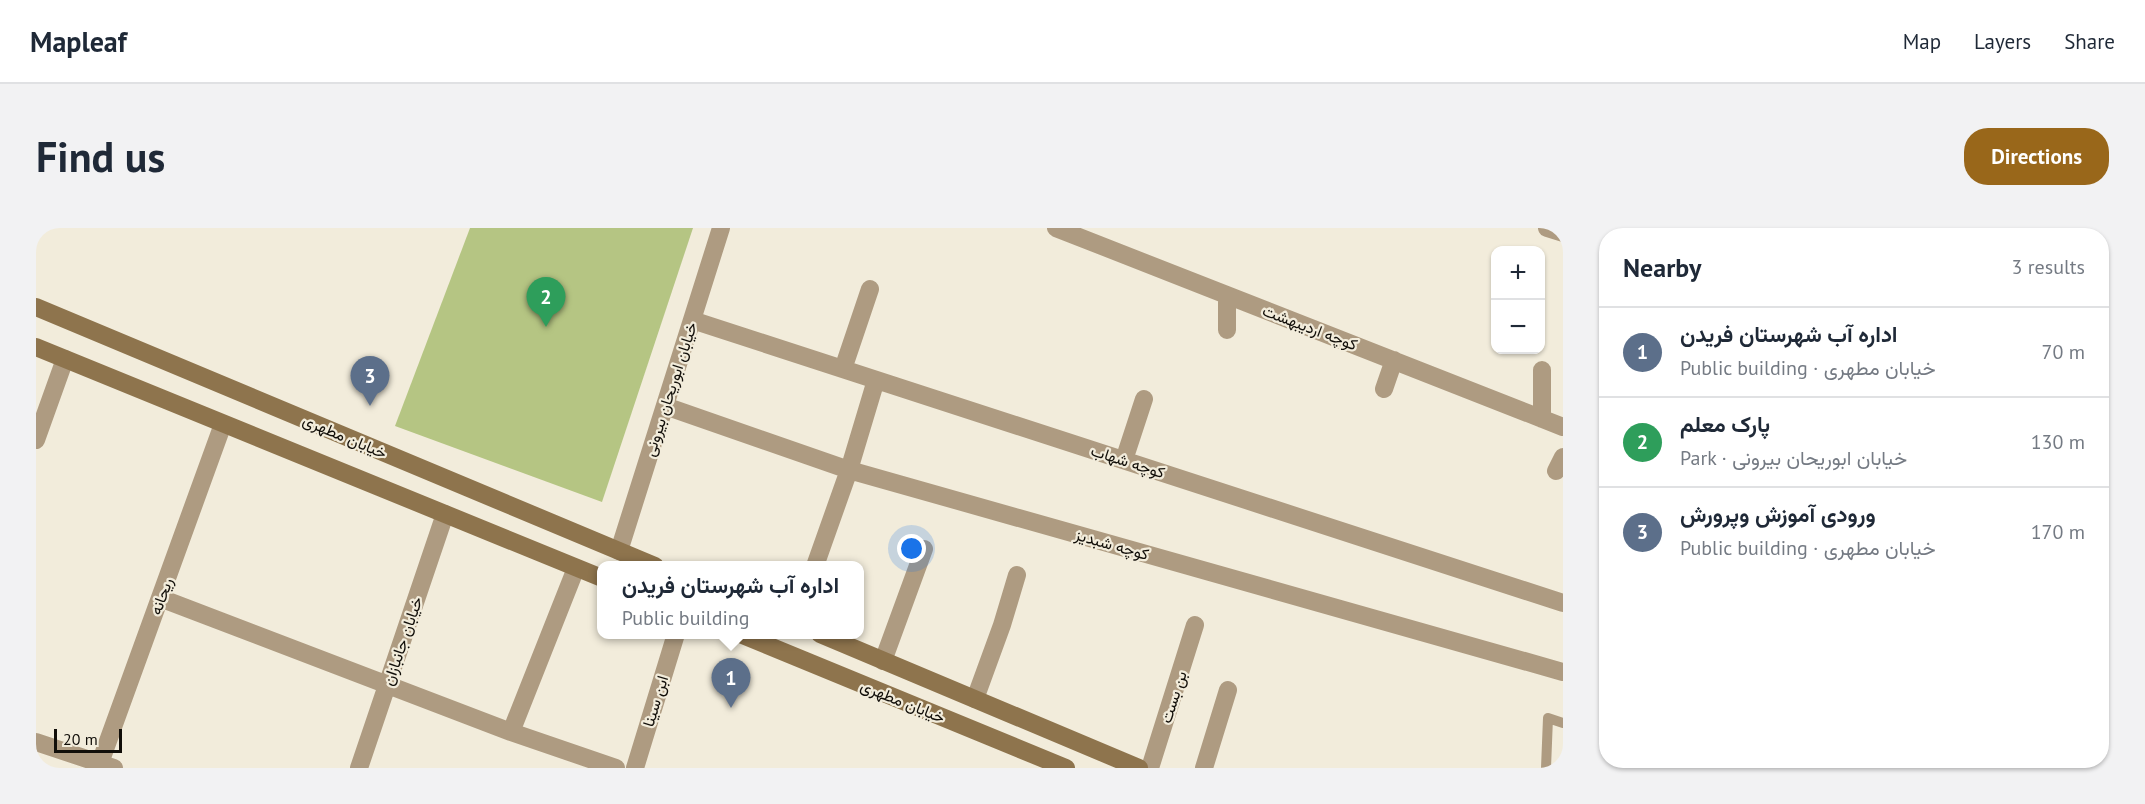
<!DOCTYPE html>
<meta charset="utf-8">
<style>
:root{--surface:#fff;--page:#f2f2f3;--text:#1f2937;--muted:#747a83;--line:#e0e1e3;--accent:#99671a}
body{margin:0;font-family:"PT Sans",Vazirmatn,sans-serif;background:var(--page);color:var(--text)}
.controls{position:absolute;right:18px;top:18px;display:grid;overflow:hidden;border-radius:12px;box-shadow:0 2px 4px #0004}
.controls button{width:54px;height:54px;display:grid;place-items:center;padding:0;border:0;border-bottom:2px solid var(--line);background:var(--surface);color:var(--text);font:30px sans-serif}
.scale{position:absolute;left:18px;bottom:15px;width:68px;box-sizing:border-box;padding-left:6px;border:3px solid #110e09;border-top:0;font-size:16px;line-height:21px;white-space:nowrap;color:#110e09;-webkit-text-stroke:4px #f2ecdb;paint-order:stroke}
.you{position:absolute;left:876px;top:321px;width:21px;height:21px;margin:-15px;border:4px solid #fff;border-radius:50%;background:#1a73e8;box-shadow:0 0 0 9px #1a73e833}
.badge{display:grid;place-items:center;width:39px;height:39px;border-radius:50%;background:var(--accent);color:#fff;font-size:20px;font-weight:700}
.pin{position:absolute;translate:-50% -50px;filter:drop-shadow(0 2px 3px #0008)}
.pin::after{content:'';position:absolute;top:32px;width:21px;height:18px;background:inherit;clip-path:polygon(0 0,100% 0,50% 100%)}
.popup{position:absolute;left:561px;top:333px;width:267px;height:78px;box-sizing:border-box;display:grid;place-content:center;border-radius:12px;background:var(--surface);filter:drop-shadow(0 2px 4px #0005);font-size:20px;white-space:nowrap;color:var(--muted)}
.popup b{font-size:22px;color:var(--text)}
.popup::after{content:'';position:absolute;left:50%;top:100%;margin-left:-12px;border:12px solid transparent;border-top-color:var(--surface)}
.list{margin:0;padding:0;list-style:none}
h2{display:flex;justify-content:space-between;align-items:center;height:78px;margin:0;padding:0 24px;font-size:26px}
h2 small{font-size:20px;font-weight:400;color:var(--muted)}
.list li{display:grid;grid-template-columns:39px 1fr auto;gap:18px;align-items:center;box-sizing:border-box;height:90px;padding:0 24px;border-top:2px solid var(--line)}
.list b{display:block;font-size:22px;white-space:nowrap}
.list p{margin:0;font-size:20px;white-space:nowrap;color:var(--muted)}
.list em{font-size:20px;font-style:normal;color:var(--muted)}
.map{position:relative;flex:none;width:1527px;height:540px;overflow:hidden;border-radius:24px}
header{display:flex;align-items:center;gap:36px;box-sizing:border-box;height:84px;padding:0 30px;background:var(--surface);border-bottom:2px solid var(--line)}
header strong{font-size:28px}
nav{display:flex;gap:33px;margin-inline-start:auto;font-size:21px}
.intro{display:flex;align-items:center;justify-content:space-between;box-sizing:border-box;height:144px;padding:0 36px}
h1{margin:0;font-size:42px}
.button{padding:15px 27px;border-radius:24px;background:var(--accent);color:#fff;font-size:21px;font-weight:700}
main{display:flex;gap:36px;padding:0 36px}
aside{flex:1;background:var(--surface);border-radius:24px;box-shadow:0 2px 4px #0004}
.map>svg:first-child{display:block}
.green{fill:#b5c583}
.lines{fill:none;stroke-linecap:round;stroke-linejoin:round}
.lane{stroke:#ae9b81;stroke-width:10}
.street{stroke:#ae9b81;stroke-width:18}
.secondary{stroke:#8e744d;stroke-width:18}
.labels{text-anchor:middle;stroke-width:4.5;stroke-linejoin:round;paint-order:stroke}
.street-label{font-size:16px;fill:#110e09;stroke:#f2ecdb}
</style>
<header>
<strong>Mapleaf</strong>
<nav><a>Map</a><a>Layers</a><a>Share</a></nav>
</header>
<div class="intro"><h1>Find us</h1><a class="button">Directions</a></div>
<main>
<div class="map">
<svg width="1527" height="540" viewBox="0 0 1527 540">
<rect width="100%" height="100%" fill="#f2ecdb"/>
<path class="green" d="M 434,0 L 657,0 L 566,274 L 359,198 Z"/>
<g class="lines">
<path class="lane" d="M 1510,540 L 1512,490 L 1527,495"/>
<path class="street" d="M 1020,0 L 1527,199
M 1511,0 L 1527,5
M 1191,67 L 1191,102
M 656,92 L 1527,375
M 807,141 L 834,61
M 1348,161 L 1358,132
M 629,178 L 813,242 L 1527,444
M 1506,191 L 1506,142
M 0,212 L 29,131
M 1088,232 L 1108,171
M 1520,243 L 1527,229
M 583,323 L 685,0
M 779,338 L 813,242 L 840,152
M 124,370 L 475,504 L 580,540
M 847,433 L 888,321
M 939,471 L 966,397 L 981,347
M 475,504 L 540,340
M 0,514 L 78,540
M 64,535 L 187,196
M 323,540 L 409,286
M 599,540 L 640,406
M 1114,540 L 1159,397
M 1168,540 L 1192,462"/>
<path class="secondary" d="M 0,79 L 619,338
M 0,119 L 566,350
M 704,406 L 1030,540
M 784,406 L 1103,540"/>
</g>
<g class="labels">
<g class="street-label">
<text transform="translate(1274 99) rotate(21)" y="6">کوچه اردیبهشت</text>
<text transform="translate(634 161) rotate(-72)" y="6">خیابان ابوریحان بیرونی</text>
<text transform="translate(309 208) rotate(23)" y="6">خیابان مطهری</text>
<text transform="translate(1092 233) rotate(18)" y="6">کوچه شهاب</text>
<text transform="translate(1076 316) rotate(16)" y="6">کوچه شبدیز</text>
<text transform="translate(125 368) rotate(-70)" y="6">ریحانه</text>
<text transform="translate(366 413) rotate(-71)" y="6">خیابان جانبازان</text>
<text transform="translate(1137 469) rotate(-72)" y="6">بن بست</text>
<text transform="translate(619 473) rotate(-73)" y="6">ابن سینا</text>
<text transform="translate(867 473) rotate(22)" y="6">خیابان مطهری</text>
</g>
</g>
</svg>
<div class="controls">
<button>+</button>
<button>−</button>
</div>
<div class="scale">20 m</div>
<div class="you"></div>
<div class="pin badge" style="left:695px;top:480px;background:#5c6f8a">1</div>
<div class="popup"><b>اداره آب شهرستان فریدن</b>Public building</div>
<div class="pin badge" style="left:510px;top:99px;background:#2e9e5b">2</div>
<div class="pin badge" style="left:334px;top:178px;background:#5c6f8a">3</div>
</div>
<aside>
<h2>Nearby<small>3 results</small></h2>
<ul class="list">
<li><span class="badge" style="background:#5c6f8a">1</span><div><b>اداره آب شهرستان فریدن</b><p>Public building · خیابان مطهری</p></div><em>70 m</em></li>
<li><span class="badge" style="background:#2e9e5b">2</span><div><b>پارک معلم</b><p>Park · خیابان ابوریحان بیرونی</p></div><em>130 m</em></li>
<li><span class="badge" style="background:#5c6f8a">3</span><div><b>ورودی آموزش وپرورش</b><p>Public building · خیابان مطهری</p></div><em>170 m</em></li>
</ul>
</aside>
</main>
